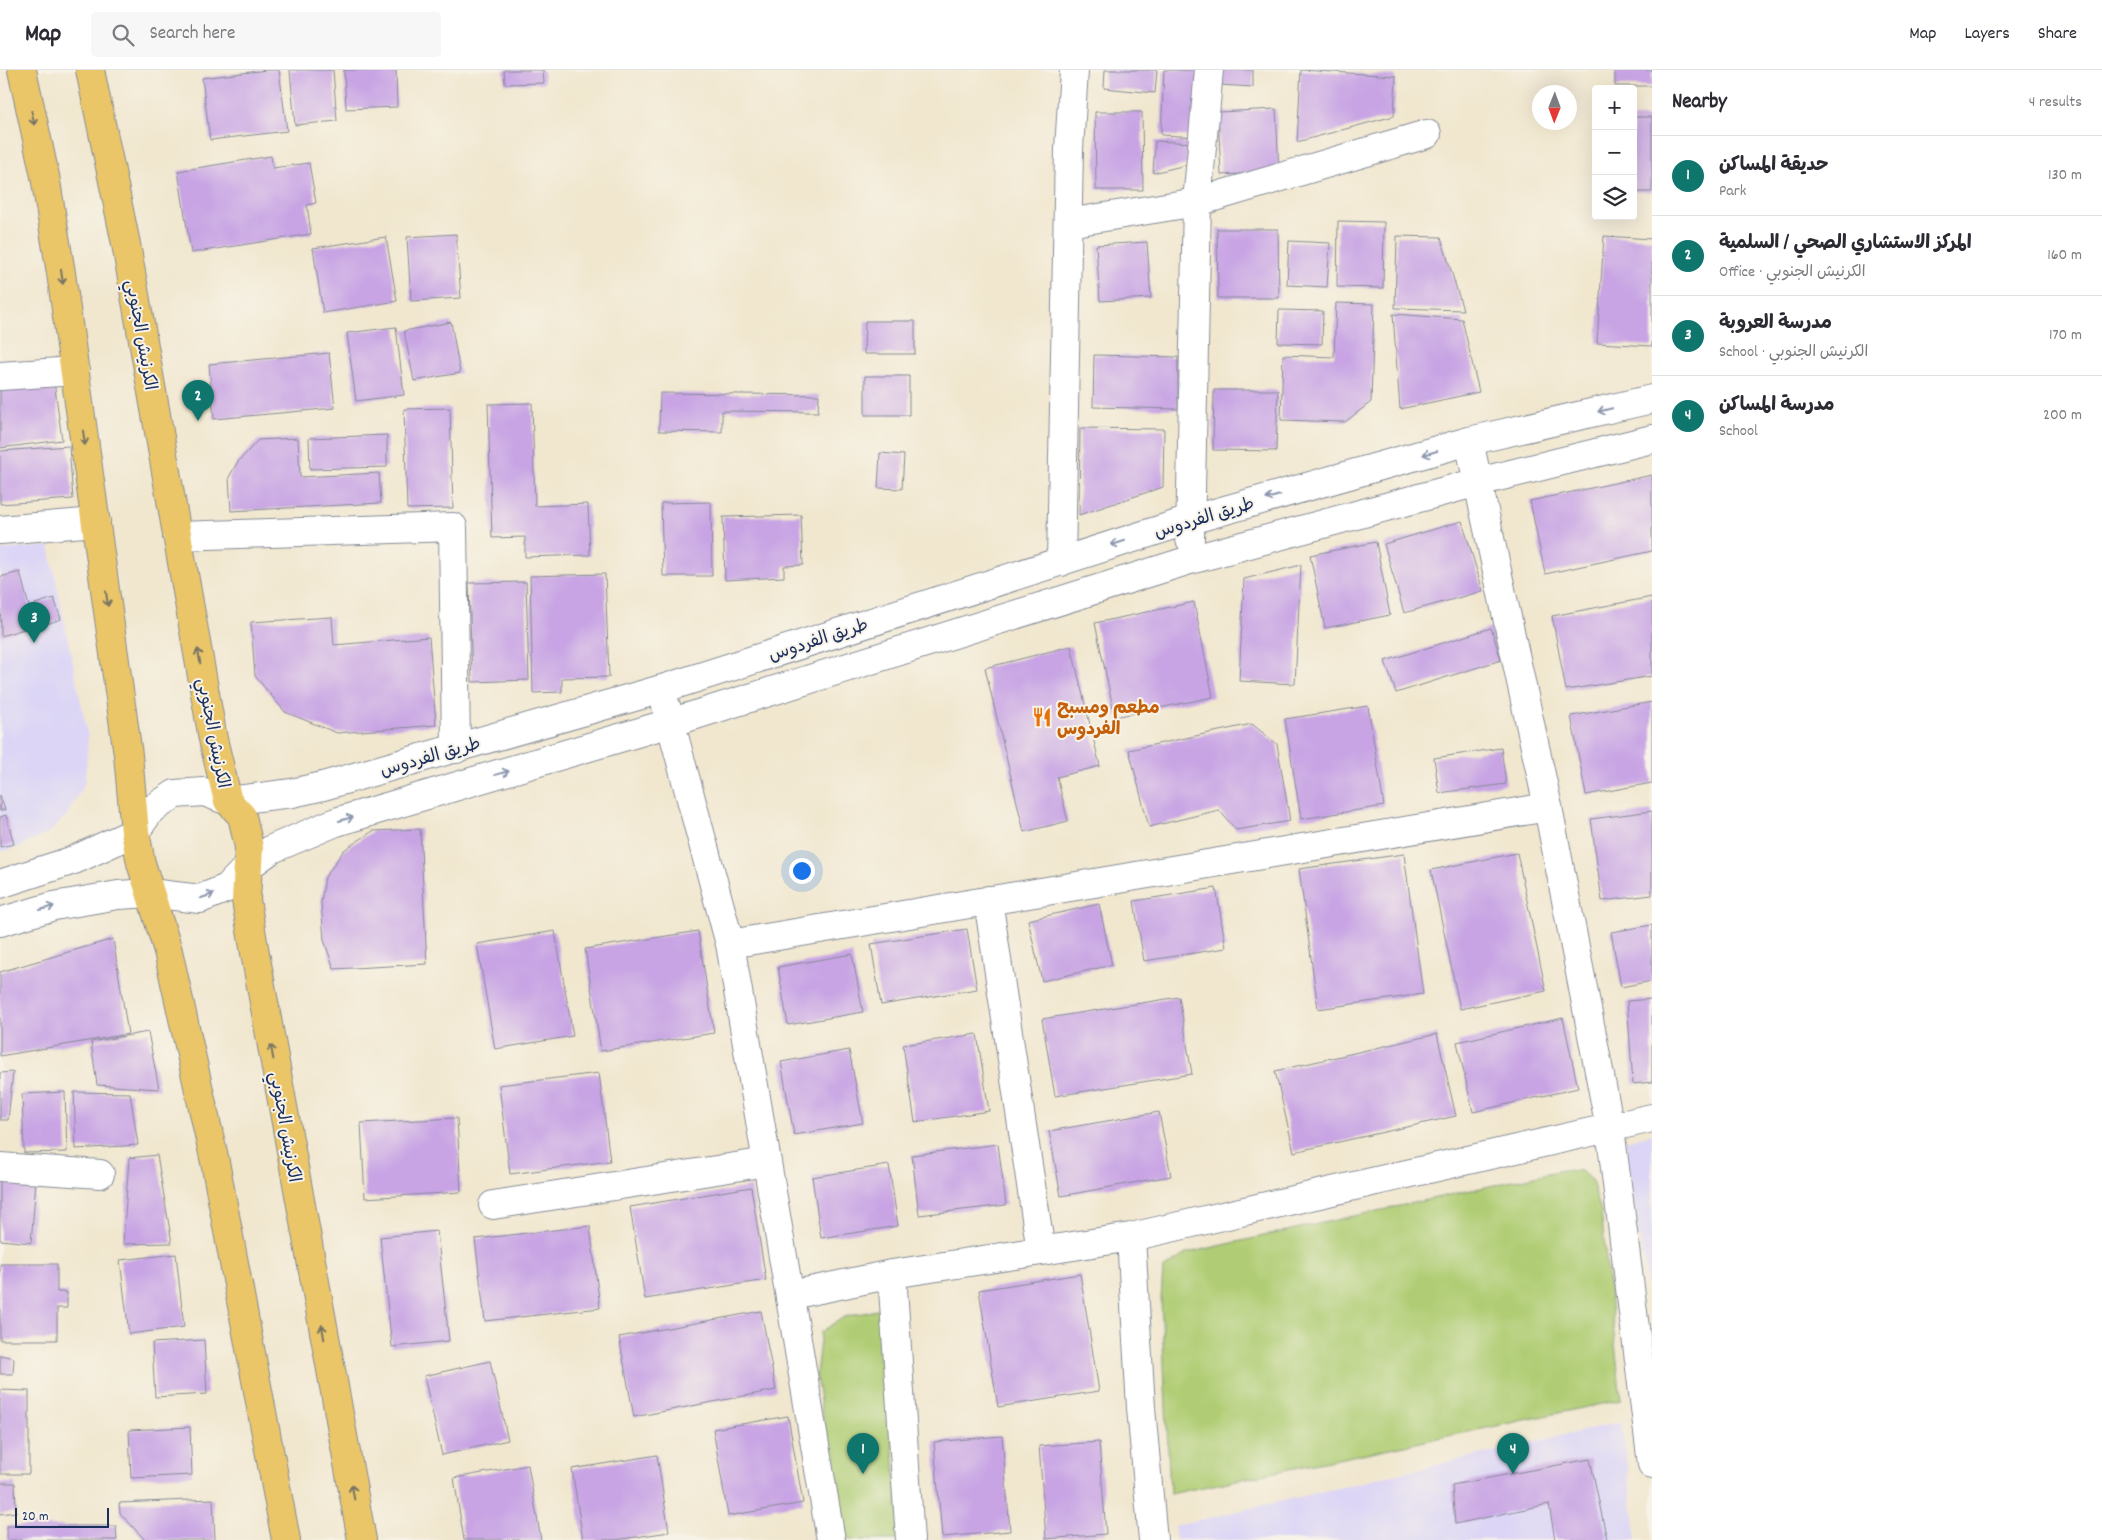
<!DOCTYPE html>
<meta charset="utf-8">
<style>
:root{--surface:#fff;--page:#f7f7f7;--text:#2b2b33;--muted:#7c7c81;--line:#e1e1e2;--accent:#0f766e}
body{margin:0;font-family:Dekko,"Playpen Sans Arabic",sans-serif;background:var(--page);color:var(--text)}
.controls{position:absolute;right:15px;top:15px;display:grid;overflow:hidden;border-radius:5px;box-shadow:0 5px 20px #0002}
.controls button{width:45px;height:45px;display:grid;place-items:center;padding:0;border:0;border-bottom:1px solid var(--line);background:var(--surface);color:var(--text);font:25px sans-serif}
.compass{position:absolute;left:1532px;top:15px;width:45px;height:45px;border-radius:50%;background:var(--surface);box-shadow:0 5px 20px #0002;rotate:181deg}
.scale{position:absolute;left:15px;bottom:12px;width:94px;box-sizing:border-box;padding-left:5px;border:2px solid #1b2f5e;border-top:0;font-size:14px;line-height:18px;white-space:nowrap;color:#1b2f5e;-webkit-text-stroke:4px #f7f3e8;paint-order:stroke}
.you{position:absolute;left:801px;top:800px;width:18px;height:18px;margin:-12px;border:4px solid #fff;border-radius:50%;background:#1a73e8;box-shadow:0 0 0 8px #1a73e833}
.badge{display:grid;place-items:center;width:32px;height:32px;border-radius:50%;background:var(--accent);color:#fff;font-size:16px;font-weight:700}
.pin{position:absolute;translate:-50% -41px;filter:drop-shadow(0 1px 2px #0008)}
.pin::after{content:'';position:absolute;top:26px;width:18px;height:15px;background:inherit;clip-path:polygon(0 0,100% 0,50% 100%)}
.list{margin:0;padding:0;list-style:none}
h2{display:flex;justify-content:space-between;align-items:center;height:65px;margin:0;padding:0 20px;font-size:21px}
h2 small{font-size:16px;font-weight:400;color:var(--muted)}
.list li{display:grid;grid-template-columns:32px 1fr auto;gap:15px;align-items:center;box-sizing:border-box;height:80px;padding:0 20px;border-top:1px solid var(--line)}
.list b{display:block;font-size:19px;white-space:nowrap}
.list p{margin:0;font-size:16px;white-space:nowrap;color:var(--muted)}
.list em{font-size:16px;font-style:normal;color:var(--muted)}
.icon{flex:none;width:28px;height:28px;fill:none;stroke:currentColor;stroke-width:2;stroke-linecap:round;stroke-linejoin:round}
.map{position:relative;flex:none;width:1652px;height:1470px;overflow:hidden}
header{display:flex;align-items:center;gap:30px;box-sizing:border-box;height:70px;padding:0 25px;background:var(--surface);border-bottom:1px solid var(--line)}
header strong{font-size:24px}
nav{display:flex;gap:28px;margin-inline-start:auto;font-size:18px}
.search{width:350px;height:45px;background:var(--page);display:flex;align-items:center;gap:12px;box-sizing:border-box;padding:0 18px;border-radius:5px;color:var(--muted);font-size:19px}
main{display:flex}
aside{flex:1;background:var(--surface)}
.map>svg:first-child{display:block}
.built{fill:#dcd5f6}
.green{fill:#b0cd74;stroke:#667e69}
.building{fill:#c8a4e4}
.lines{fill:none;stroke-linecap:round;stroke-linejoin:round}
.minor-casing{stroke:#868b96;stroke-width:30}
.major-casing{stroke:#868b96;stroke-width:30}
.minor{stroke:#fff;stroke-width:28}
.major{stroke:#eac669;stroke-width:28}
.oneway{stroke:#787363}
.oneway2{stroke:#8d97ae}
.labels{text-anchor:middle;stroke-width:4;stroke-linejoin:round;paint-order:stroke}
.street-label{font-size:18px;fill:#1b2f5e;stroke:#f7f3e8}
.food-label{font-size:18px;font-weight:bold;fill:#c56008;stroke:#f7f3e8;text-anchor:start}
</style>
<header>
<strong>Map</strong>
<div class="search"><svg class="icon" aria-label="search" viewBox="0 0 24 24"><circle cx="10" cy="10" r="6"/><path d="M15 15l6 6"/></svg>Search here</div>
<nav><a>Map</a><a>Layers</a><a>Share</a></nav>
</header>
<main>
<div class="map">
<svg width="1652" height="1470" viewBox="0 0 1652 1470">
<rect width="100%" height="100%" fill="#f7f3e8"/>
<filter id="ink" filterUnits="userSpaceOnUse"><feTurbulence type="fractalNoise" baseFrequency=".02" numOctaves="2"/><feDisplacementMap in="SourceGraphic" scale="10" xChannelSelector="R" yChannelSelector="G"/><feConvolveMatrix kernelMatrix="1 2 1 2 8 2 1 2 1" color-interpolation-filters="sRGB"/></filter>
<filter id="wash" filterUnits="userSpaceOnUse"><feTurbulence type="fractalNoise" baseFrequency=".0096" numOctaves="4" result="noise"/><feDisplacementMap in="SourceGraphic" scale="20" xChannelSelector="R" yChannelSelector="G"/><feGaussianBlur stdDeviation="1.12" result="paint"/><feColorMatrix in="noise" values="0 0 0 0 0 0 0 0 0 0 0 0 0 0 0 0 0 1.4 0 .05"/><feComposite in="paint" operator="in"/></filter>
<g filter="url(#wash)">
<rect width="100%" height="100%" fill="#f1e7cf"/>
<path class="built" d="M 49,476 L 88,667 L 85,713 L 66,746 L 50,762 L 16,778 L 0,782 L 0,480 Z
M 1652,1064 L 1652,1247 L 1625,1071 Z
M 1621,1352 L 1637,1470 L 1176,1470 L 1174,1456 Z"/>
<path class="green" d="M 1562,1100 L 1581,1101 L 1592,1111 L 1601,1142 L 1621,1330 L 1170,1424 L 1161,1230 L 1163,1199 L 1187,1183 Z
M 881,1239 L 901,1470 L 842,1470 L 816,1305 L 821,1262 L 844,1247 Z"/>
<g id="blocks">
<path class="building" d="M 267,0 L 279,0 L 287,61 L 210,70 L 202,8 Z
M 290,0 L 333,0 L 337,51 L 295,55 Z
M 344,0 L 396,0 L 397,37 L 346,39 Z
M 504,0 L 543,0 L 544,13 L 505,14 Z
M 1105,0 L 1157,0 L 1155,23 L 1104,18 Z
M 1164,0 L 1202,0 L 1198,67 L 1161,65 Z
M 1221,0 L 1253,0 L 1253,17 L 1220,15 Z
M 1301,0 L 1396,6 L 1394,46 L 1297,72 Z
M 1615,0 L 1652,0 L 1652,16 L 1615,16 Z
M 1276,39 L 1279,102 L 1221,105 L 1218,42 Z
M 1095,42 L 1142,42 L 1143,120 L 1096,120 Z
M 1633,47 L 1652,47 L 1652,122 L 1633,122 Z
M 1155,71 L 1195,73 L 1194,93 L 1153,103 Z
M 271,86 L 273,98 L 309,93 L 316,133 L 307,135 L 311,164 L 191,183 L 178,101 Z
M 1338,151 L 1384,152 L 1383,218 L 1337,217 Z
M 1217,159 L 1278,159 L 1279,228 L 1218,228 Z
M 456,164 L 461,228 L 411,231 L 407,167 Z
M 1397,166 L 1441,167 L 1463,240 L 1395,238 Z
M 1604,166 L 1652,169 L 1652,276 L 1597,273 Z
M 386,167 L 397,231 L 323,243 L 313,178 Z
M 1289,171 L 1330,173 L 1327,217 L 1287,215 Z
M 1147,172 L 1151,228 L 1100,231 L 1096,175 Z
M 1336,233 L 1374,234 L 1371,332 L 1345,352 L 1281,350 L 1283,285 L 1334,287 Z
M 1279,240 L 1323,241 L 1322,274 L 1278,273 Z
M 1393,244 L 1462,249 L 1479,322 L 1400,339 Z
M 865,251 L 915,251 L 915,284 L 864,284 Z
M 451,252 L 460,303 L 414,311 L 404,261 Z
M 396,257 L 404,325 L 356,331 L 347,263 Z
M 329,283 L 335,338 L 214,349 L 209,294 Z
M 1094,285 L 1178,287 L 1178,339 L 1093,337 Z
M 865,306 L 909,306 L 909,345 L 865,345 Z
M 54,311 L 62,370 L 0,378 L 0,318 Z
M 1214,320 L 1278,320 L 1276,381 L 1213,380 Z
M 660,323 L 819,325 L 818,342 L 722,341 L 722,362 L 659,361 Z
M 532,333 L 535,436 L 588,434 L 590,485 L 525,487 L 525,467 L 492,468 L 488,334 Z
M 450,338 L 453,438 L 407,439 L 404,339 Z
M 1080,358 L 1164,359 L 1163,417 L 1079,445 Z
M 387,365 L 387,397 L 310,399 L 309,368 Z
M 298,368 L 300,407 L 379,403 L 381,433 L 231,441 L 229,407 L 237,393 L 258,370 Z
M 69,376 L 73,429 L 0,434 L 0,381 Z
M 880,383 L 904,385 L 902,419 L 878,418 Z
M 1652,405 L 1652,481 L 1545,504 L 1530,431 Z
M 711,432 L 712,506 L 663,506 L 661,433 Z
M 801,445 L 803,495 L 784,496 L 784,507 L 725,510 L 723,447 Z
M 1462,451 L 1483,521 L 1404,543 L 1384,474 Z
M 1376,472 L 1390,545 L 1325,558 L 1310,485 Z
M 1301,495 L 1295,614 L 1239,611 L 1244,509 Z
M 20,502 L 34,556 L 1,566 L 0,507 Z
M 605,504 L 609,607 L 562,608 L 562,622 L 533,623 L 530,506 Z
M 526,512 L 529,610 L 472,612 L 469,513 Z
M 1652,527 L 1652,606 L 1566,620 L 1552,546 Z
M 54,528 L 61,549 L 41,556 L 35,534 Z
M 1194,532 L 1213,627 L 1115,647 L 1095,553 Z
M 332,547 L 334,575 L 429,567 L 436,655 L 337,663 L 285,642 L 255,606 L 251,552 Z
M 1491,558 L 1501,590 L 1396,623 L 1385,591 Z
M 1071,576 L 1100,696 L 1057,707 L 1068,751 L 1024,762 L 985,598 Z
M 1652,632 L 1652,713 L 1586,725 L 1571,646 Z
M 1368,636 L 1384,736 L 1301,749 L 1285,649 Z
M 1252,654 L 1277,674 L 1290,751 L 1236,760 L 1219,740 L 1149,757 L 1129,680 Z
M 1501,678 L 1506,714 L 1439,723 L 1434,688 Z
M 0,725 L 5,740 L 0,741 Z
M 1652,741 L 1652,825 L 1602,831 L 1591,749 Z
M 6,745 L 14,774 L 0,777 L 0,747 Z
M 420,759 L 427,894 L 334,899 L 324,870 L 321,832 L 325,807 L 344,780 L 373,761 Z
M 1517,783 L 1546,921 L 1460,939 L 1431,800 Z
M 1404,784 L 1423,924 L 1318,939 L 1299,799 Z
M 1216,818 L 1226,878 L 1144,891 L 1134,831 Z
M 1099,834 L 1112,895 L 1042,911 L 1028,850 Z
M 1652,855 L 1652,911 L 1621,917 L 1611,862 Z
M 967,859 L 977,919 L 881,935 L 871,874 Z
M 555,861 L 573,966 L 495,979 L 477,874 Z
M 698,861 L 714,963 L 601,981 L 585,879 Z
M 113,869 L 128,964 L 0,986 L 0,902 Z
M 852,884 L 863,942 L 788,955 L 778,897 Z
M 1179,927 L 1192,1004 L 1055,1026 L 1042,949 Z
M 1652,929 L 1652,1012 L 1633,1014 L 1627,931 Z
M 1563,948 L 1578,1018 L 1473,1042 L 1457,972 Z
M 148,962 L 159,1019 L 97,1015 L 91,972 Z
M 977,964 L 989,1041 L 915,1052 L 903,975 Z
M 1437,964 L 1456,1046 L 1294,1082 L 1275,1001 Z
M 849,980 L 863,1053 L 794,1065 L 781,992 Z
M 13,1002 L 8,1050 L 0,1050 L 0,1003 Z
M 599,1003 L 610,1091 L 510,1104 L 499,1015 Z
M 65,1022 L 67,1082 L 24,1083 L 22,1024 Z
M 74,1022 L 130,1023 L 138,1075 L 76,1079 Z
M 1159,1042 L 1171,1106 L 1061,1126 L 1049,1061 Z
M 457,1048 L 461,1122 L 365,1128 L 361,1053 Z
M 998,1074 L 1006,1135 L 919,1145 L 912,1085 Z
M 157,1085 L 172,1173 L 123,1174 L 129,1088 Z
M 889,1095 L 898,1156 L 821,1168 L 812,1107 Z
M 0,1111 L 36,1111 L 31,1173 L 0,1170 Z
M 751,1117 L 766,1210 L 645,1229 L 630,1137 Z
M 590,1156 L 600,1238 L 485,1251 L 475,1169 Z
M 437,1161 L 449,1271 L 392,1277 L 380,1167 Z
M 176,1184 L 184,1257 L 129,1264 L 120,1190 Z
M 0,1194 L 57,1194 L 57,1222 L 67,1222 L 67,1238 L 57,1238 L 57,1270 L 0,1270 Z
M 1080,1204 L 1099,1321 L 998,1337 L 979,1220 Z
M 761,1241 L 776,1320 L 634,1347 L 619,1267 Z
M 204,1270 L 207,1324 L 155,1327 L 152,1273 Z
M 0,1285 L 14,1288 L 13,1304 L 0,1304 Z
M 490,1291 L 508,1370 L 442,1385 L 424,1306 Z
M 0,1320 L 29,1321 L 29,1404 L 0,1404 Z
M 788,1346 L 803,1433 L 728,1446 L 713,1359 Z
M 190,1357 L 192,1405 L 131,1408 L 129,1360 Z
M 1002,1366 L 1010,1461 L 942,1467 L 934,1372 Z
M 1099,1372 L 1106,1464 L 1046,1469 L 1039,1376 Z
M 657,1385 L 669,1462 L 616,1470 L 583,1470 L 572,1399 Z
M 1590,1389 L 1607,1470 L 1555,1470 L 1549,1434 L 1455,1454 L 1452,1415 Z
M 528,1395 L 541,1470 L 464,1470 L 454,1408 Z
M 0,1413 L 15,1413 L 16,1442 L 0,1444 Z
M 213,1429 L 215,1470 L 145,1470 L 120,1443 L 119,1433 Z
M 7,1456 L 116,1456 L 117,1470 L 7,1470 Z"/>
</g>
</g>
<g filter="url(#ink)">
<use href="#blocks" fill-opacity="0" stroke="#868b96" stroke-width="1"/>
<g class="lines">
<defs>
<path id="minor" d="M 1068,153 L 1197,132 L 1427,64
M 0,306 L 75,301
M 1469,371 L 1548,737 L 1610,1058 L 1652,1394
M 0,460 L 96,452
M 177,466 L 453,457 L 456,679
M 1190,469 L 1197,132 L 1209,0
M 1061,492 L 1069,79 L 1074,0
M 666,636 L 730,874 L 831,1470
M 0,814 L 74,790 L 135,762 L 151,740 L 175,724 L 204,722 L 228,731 L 292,723 L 323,716 L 662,619 L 1190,450 L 1469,371 L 1652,329
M 988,830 L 1041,1181
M 0,852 L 54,836 L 118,825 L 150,823 L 200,829 L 227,818 L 247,797 L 272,779 L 336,752 L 670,653 L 1190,490 L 1478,412 L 1652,369
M 730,874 L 1548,737
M 0,1097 L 100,1104
M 493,1135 L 767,1092
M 1131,1167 L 1141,1338 L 1153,1470
M 892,1204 L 910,1470
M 791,1225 L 892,1204 L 1131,1167 L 1652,1048"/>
<path id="major" d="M 22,0 L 45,106 L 61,203 L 128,685 L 135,762 L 141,793 L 168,881 L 215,1092 L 286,1470
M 90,0 L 126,174 L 213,669 L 228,731 L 242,746 L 249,777 L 246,830 L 253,872 L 362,1470"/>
</defs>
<use href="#minor" class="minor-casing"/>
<use href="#major" class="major-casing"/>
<use href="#minor" class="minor"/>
<use href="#major" class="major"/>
</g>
<defs><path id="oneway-shaft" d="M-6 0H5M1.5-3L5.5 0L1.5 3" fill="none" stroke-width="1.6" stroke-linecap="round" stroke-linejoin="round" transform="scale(1.25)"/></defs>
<g class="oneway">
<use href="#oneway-shaft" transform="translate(33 48) rotate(78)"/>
<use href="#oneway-shaft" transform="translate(62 207) rotate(82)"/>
<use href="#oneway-shaft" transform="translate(84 368) rotate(82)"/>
<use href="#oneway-shaft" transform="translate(107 529) rotate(82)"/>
<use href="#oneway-shaft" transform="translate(199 586) rotate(-100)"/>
<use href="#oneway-shaft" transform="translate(272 982) rotate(-100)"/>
<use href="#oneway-shaft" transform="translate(323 1262) rotate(-100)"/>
<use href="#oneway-shaft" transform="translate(353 1422) rotate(-100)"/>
</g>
<g class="oneway2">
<use href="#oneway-shaft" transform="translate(1605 340) rotate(167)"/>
<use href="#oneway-shaft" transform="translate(1430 383) rotate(164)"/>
<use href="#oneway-shaft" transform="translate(1273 427) rotate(164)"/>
<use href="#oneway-shaft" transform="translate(1118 473) rotate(162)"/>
<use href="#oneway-shaft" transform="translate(502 703) rotate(-16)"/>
<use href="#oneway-shaft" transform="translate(346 749) rotate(-16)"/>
<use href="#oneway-shaft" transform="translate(207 826) rotate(-19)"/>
<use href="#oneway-shaft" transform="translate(47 838) rotate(-16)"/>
</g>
</g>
<defs>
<symbol id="restaurant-bare" viewBox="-9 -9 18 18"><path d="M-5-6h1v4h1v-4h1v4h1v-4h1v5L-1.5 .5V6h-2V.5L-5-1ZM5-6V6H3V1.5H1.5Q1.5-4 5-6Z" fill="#e8710a" stroke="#f7f3e8" stroke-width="2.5" paint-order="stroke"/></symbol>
</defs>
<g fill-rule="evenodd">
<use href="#restaurant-bare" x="1028" y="633" width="28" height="28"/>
</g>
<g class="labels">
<g class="street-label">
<text transform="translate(142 265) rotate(80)" y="6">الكرنيش الجنوبي</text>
<text transform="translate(1204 447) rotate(-17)" y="6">طريق الفردوس</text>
<text transform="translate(818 569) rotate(-18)" y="6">طريق الفردوس</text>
<text transform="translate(214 663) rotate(79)" y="6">الكرنيش الجنوبي</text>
<text transform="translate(430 686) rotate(-16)" y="6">طريق الفردوس</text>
<text transform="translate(286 1057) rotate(80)" y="6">الكرنيش الجنوبي</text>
</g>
<g class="food-label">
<text x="1057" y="643">مطعم ومسبح<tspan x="1057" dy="21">الفردوس</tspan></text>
</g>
</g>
</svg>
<div class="controls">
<button>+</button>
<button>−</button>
<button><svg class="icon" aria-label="layers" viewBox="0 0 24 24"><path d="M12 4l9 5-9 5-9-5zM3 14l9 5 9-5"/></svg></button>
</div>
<svg class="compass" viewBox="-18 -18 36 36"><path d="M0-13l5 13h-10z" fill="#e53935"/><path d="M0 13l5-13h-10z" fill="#7c7c81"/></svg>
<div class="scale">20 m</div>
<div class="you"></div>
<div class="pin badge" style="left:863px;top:1404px">1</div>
<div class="pin badge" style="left:198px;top:351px">2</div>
<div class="pin badge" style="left:34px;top:573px">3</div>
<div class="pin badge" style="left:1513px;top:1404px">4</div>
</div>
<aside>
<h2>Nearby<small>4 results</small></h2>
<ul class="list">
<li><span class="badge">1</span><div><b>حديقة المساكن</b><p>Park</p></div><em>130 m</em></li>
<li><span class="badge">2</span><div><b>المركز الاستشاري الصحي / السلمية</b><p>Office · الكرنيش الجنوبي</p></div><em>160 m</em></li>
<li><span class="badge">3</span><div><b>مدرسة العروبة</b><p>School · الكرنيش الجنوبي</p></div><em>170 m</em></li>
<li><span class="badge">4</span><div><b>مدرسة المساكن</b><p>School</p></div><em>200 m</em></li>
</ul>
</aside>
</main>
